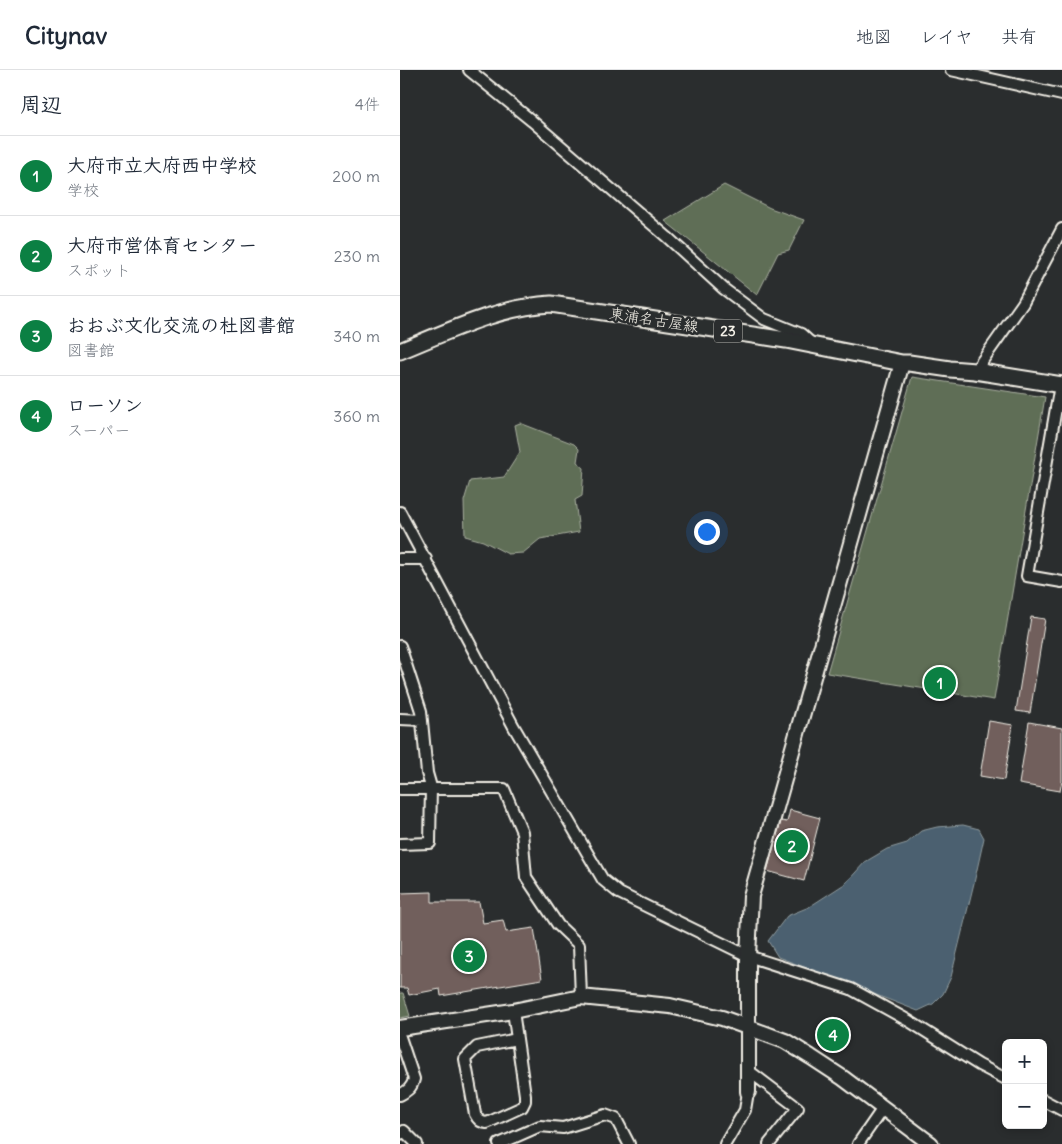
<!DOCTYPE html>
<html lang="ja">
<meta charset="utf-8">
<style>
:root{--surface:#fff;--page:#f2f2f3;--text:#1f2937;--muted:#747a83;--line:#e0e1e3;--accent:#0b8043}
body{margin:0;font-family:Delius,"Klee One",sans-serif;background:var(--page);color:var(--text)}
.controls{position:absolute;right:15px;bottom:15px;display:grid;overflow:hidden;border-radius:8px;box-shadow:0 2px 8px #0003}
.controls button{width:45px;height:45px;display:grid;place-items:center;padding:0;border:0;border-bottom:1px solid var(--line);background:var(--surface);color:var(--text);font:25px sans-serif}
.you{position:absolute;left:306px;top:461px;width:18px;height:18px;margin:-12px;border:4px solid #fff;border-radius:50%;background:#1a73e8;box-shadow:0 0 0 8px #1a73e833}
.badge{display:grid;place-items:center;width:32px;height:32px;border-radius:50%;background:var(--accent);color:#fff;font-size:16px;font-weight:700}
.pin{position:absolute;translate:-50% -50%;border:2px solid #fff;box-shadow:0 1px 5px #0006}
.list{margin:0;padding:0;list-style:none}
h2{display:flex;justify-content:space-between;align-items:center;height:65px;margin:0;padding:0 20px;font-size:21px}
h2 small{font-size:16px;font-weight:400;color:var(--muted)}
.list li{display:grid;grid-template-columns:32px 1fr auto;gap:15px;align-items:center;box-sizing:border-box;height:80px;padding:0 20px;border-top:1px solid var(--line)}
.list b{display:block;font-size:19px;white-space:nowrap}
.list p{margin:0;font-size:16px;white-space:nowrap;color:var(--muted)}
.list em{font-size:16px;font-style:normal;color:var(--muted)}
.map{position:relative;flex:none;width:662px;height:1074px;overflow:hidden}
header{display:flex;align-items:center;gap:30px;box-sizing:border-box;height:70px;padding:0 25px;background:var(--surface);border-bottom:1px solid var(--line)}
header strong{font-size:24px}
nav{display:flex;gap:28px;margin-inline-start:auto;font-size:18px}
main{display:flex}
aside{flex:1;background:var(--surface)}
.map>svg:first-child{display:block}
.green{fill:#5f6e57;stroke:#aab0a0}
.water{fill:#4b616f;stroke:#8f9b9f}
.building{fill:#715e5c;stroke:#f4f1e8}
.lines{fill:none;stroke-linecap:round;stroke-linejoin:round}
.street-casing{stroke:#f4f1e8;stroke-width:14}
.secondary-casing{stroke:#f4f1e8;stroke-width:18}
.primary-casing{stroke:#f4f1e8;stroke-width:19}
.street{stroke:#2a2d2e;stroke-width:10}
.secondary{stroke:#2a2d2e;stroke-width:14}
.primary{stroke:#2a2d2e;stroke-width:15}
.labels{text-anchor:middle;stroke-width:5;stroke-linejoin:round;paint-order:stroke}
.shield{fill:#2a2d2e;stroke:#b7b6b0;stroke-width:1}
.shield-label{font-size:14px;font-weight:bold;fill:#f4f1e8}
.street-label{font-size:15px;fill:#f4f1e8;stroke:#2a2d2e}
</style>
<header>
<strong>Citynav</strong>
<nav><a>地図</a><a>レイヤ</a><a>共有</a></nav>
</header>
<main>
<aside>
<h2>周辺<small>4件</small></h2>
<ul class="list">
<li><span class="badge">1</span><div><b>大府市立大府西中学校</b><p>学校</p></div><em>200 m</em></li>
<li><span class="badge">2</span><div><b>大府市営体育センター</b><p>スポット</p></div><em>230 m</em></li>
<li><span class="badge">3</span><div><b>おおぶ文化交流の杜図書館</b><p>図書館</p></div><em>340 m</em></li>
<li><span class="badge">4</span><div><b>ローソン</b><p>スーパー</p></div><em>360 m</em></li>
</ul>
</aside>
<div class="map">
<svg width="662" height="1074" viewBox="0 0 662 1074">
<rect width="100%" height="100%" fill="#2a2d2e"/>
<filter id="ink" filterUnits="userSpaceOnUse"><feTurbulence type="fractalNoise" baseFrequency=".02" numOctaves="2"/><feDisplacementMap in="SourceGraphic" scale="10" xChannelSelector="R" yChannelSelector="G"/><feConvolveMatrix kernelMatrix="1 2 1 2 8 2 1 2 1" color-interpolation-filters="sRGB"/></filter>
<g filter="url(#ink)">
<path class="green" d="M 324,115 L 370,138 L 404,150 L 389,180 L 378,183 L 357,225 L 265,151 Z
M 512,307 L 645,327 L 594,630 L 427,603 Z
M 120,353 L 174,374 L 179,379 L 177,392 L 184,398 L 182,426 L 175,430 L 179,462 L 140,469 L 123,483 L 108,484 L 83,471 L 65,466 L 64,431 L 70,411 L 104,407 L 120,382 L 115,355 Z
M 0,923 L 3,923 L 10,946 L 0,948 Z"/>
<path class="water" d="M 563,755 L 579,759 L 584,768 L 574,813 L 551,907 L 543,924 L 533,934 L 518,941 L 378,887 L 368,871 L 387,846 L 409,837 L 446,813 L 465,792 L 487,779 L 507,773 L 521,761 L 537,757 Z"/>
<path class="building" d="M 631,547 L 645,549 L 630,643 L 616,641 Z
M 589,651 L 613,655 L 604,710 L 580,706 Z
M 629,652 L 662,658 L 662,711 L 660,721 L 619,714 Z
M 390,740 L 420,748 L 404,811 L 367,801 L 381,751 L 387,752 Z
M 32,822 L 32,832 L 79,832 L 83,853 L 103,850 L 106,862 L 134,858 L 142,909 L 41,926 L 40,919 L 9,925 L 7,918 L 0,918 L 0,823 Z
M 432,948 L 446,954 L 435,981 L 420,975 Z"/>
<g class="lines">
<defs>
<path id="street" d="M 69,0 L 132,51 L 267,167 L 324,219 L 364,249 L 401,264 L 412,274
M 551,0 L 662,25
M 575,301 L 623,233 L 662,159
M 660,315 L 627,506 L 662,512
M 0,442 L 114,657 L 203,810 L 219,823 L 348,886 L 451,919 L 509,951 L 579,995 L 606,1009
M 0,489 L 26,489
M 0,576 L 21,641 L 27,703 L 31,717 L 30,773 L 0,774
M 0,649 L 22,650
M 0,719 L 104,719 L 122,762 L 126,807 L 158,855 L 179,875 L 181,927
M 113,941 L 125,1025 L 125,1031 L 122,1037 L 87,1053 C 80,1052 78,1050 75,1044 L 65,989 L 77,977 L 117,969
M 0,967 L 14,1009 C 12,1018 7,1021 0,1025
M 349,1001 L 398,1038 L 369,1074
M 643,1030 L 662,1040
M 0,1064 L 4,1061 L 17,1074
M 99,1074 L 140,1056 L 163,1058 L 205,1045 L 216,1049 L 229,1074
M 325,1074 L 345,1040 L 348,1022
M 458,1074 L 483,1038"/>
<path id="secondary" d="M 0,958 L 113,941 L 181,927 L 270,936 L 322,948 L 347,957 L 385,971 L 411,987 L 443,1008 L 531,1074
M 348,1022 L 348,886 L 351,826 L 502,293"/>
<path id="primary" d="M 0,281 C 49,261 98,237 151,234 L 386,270 L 502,293 L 509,293 L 550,299 L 575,301 L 662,315"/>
</defs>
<use href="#street" class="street-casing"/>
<use href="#secondary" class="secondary-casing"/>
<use href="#primary" class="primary-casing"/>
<use href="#street" class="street"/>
<use href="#secondary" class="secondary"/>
<use href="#primary" class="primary"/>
</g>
</g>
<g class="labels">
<rect class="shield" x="314" y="249.5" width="28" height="23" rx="4"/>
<g class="shield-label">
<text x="328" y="266">23</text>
</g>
<g class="street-label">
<text transform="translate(254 250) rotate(9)" y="5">東浦名古屋線</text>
</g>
</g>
</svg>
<div class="controls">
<button>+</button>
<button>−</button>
</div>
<div class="you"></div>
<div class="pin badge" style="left:540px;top:613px">1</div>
<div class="pin badge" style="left:392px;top:776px">2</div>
<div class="pin badge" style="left:69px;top:886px">3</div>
<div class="pin badge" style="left:433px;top:965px">4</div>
</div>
</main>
